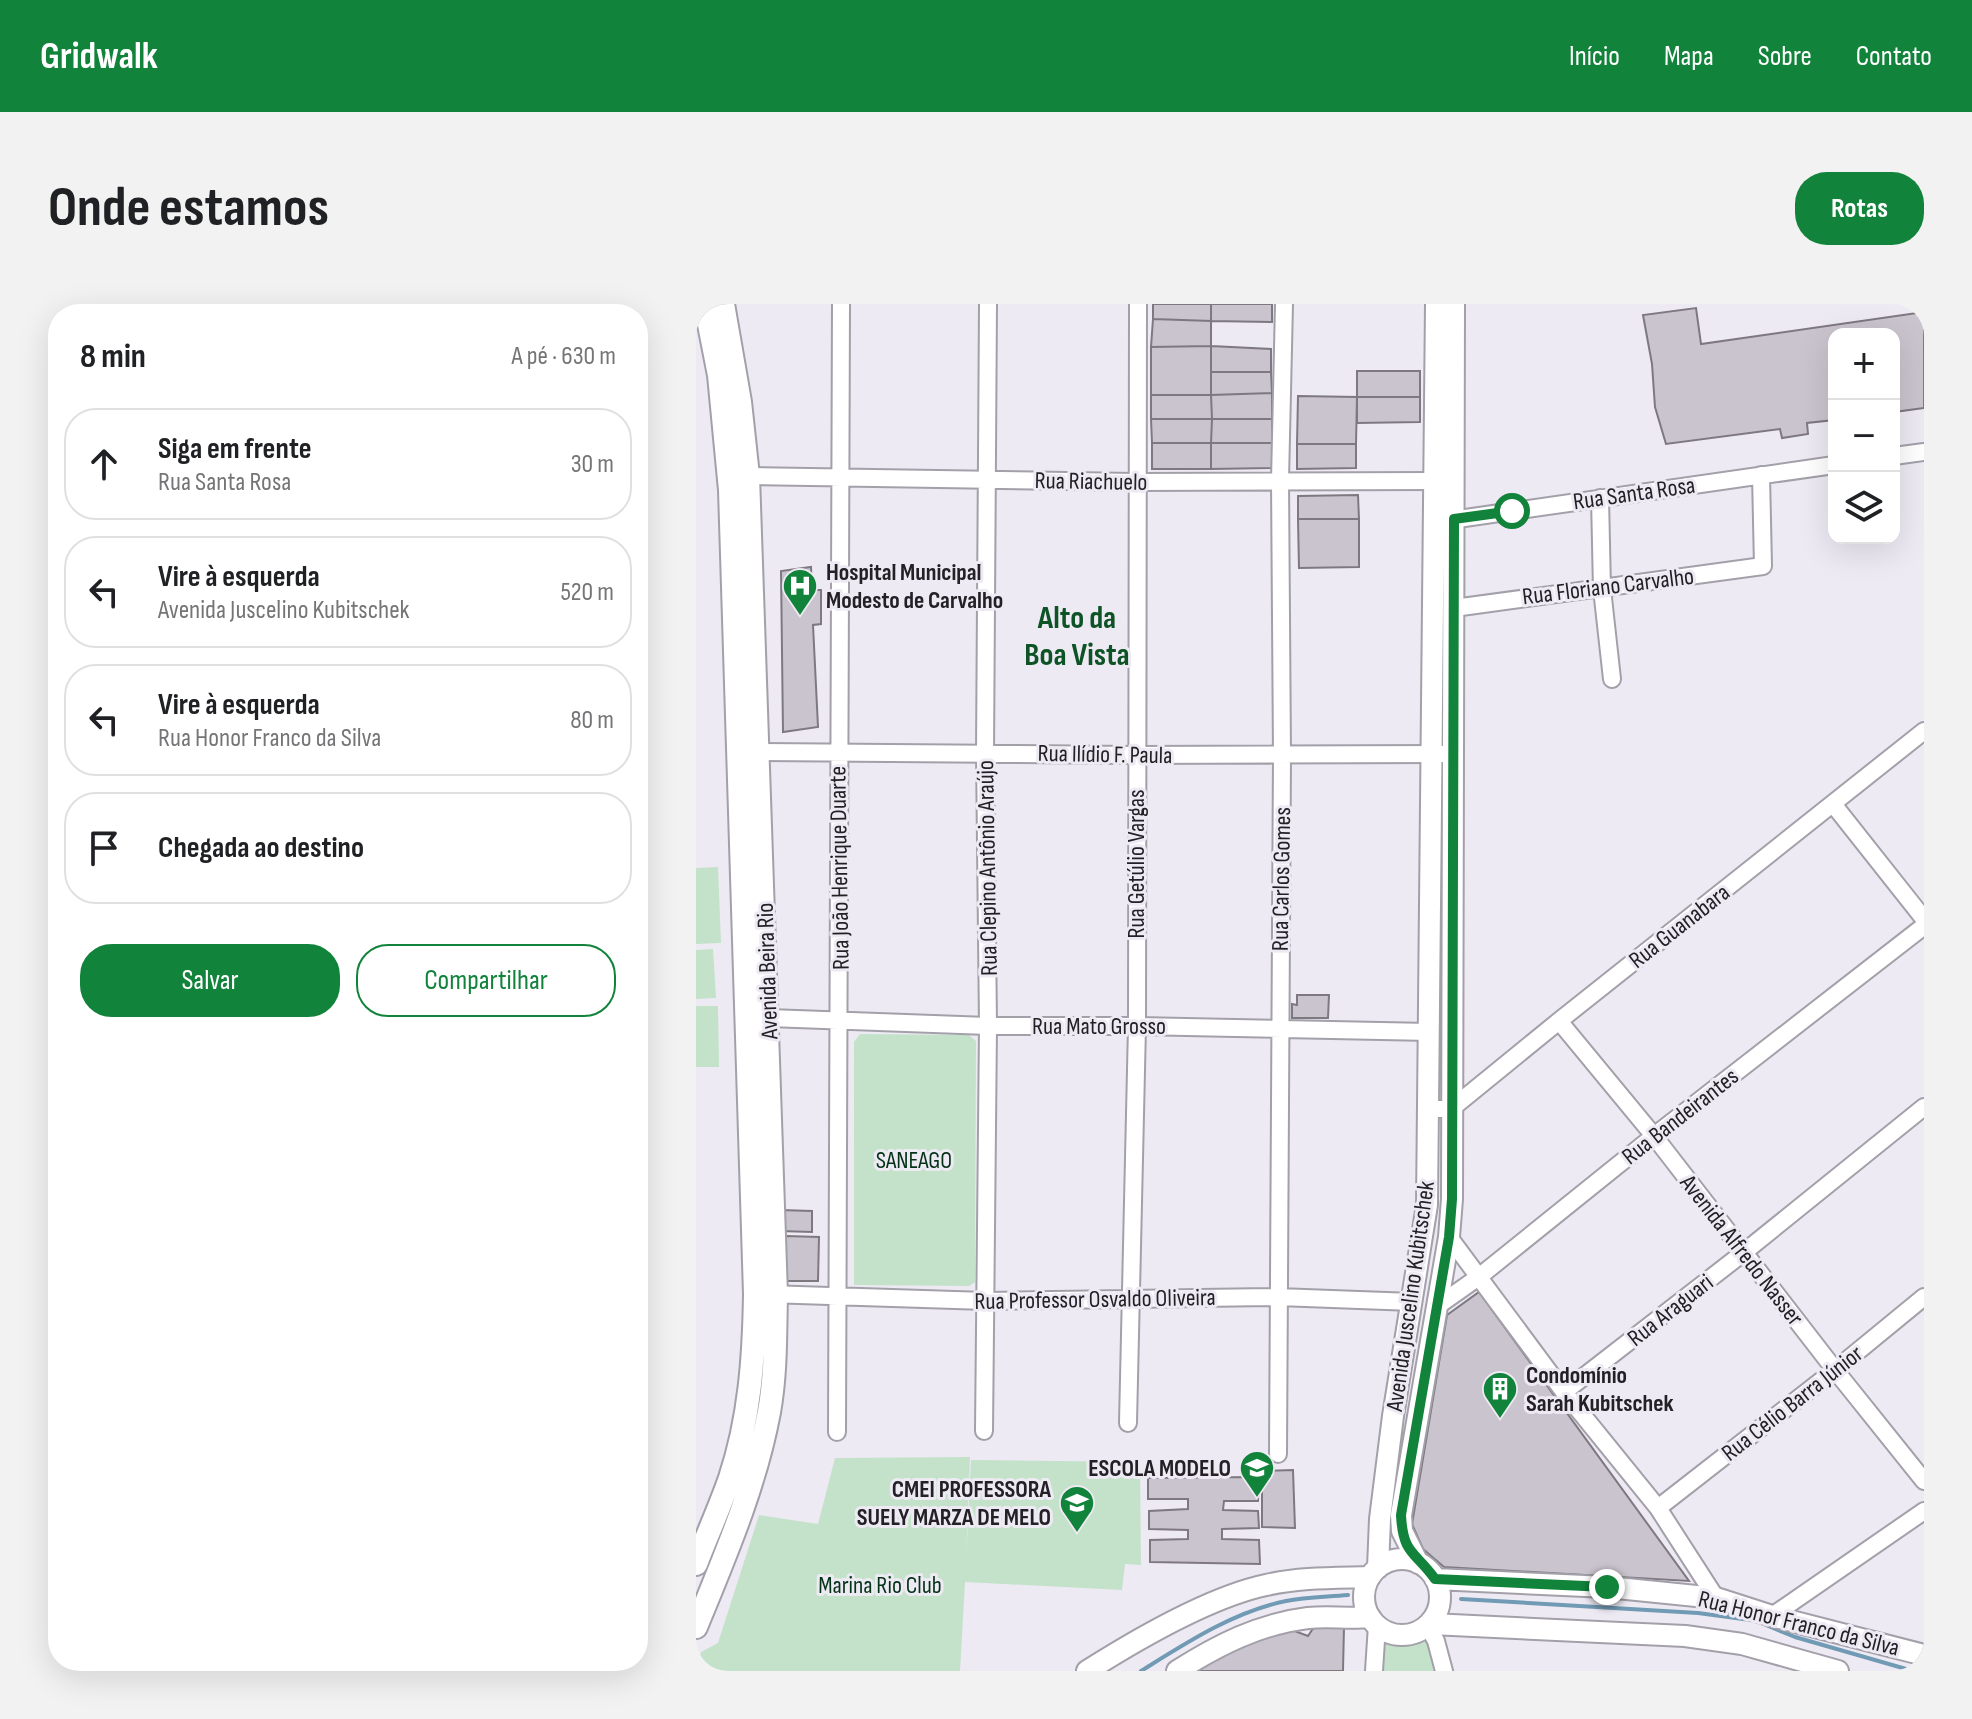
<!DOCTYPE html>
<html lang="pt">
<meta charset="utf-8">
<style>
:root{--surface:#fff;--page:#f2f2f2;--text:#202124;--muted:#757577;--line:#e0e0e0;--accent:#11833b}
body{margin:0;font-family:"Sofia Sans Condensed",sans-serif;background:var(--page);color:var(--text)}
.controls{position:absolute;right:24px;top:24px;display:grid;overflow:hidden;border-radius:16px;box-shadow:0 8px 32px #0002}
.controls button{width:72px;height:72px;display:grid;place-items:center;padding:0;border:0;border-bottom:2px solid var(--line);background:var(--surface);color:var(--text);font:40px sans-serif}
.stop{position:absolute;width:24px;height:24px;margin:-18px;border:6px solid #11833b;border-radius:50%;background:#fff}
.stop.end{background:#11833b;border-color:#fff;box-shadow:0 2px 8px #0008}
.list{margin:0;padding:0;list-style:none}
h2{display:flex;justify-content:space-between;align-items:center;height:104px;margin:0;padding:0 32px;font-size:34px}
h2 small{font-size:26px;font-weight:400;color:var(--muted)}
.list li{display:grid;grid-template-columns:52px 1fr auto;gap:24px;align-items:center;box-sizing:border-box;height:112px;margin:0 16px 16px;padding:0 16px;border:2px solid var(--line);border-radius:32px}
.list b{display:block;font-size:30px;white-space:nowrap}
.list p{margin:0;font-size:26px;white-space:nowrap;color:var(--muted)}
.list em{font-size:26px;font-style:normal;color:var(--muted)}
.actions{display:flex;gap:16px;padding:24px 32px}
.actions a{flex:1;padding:18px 0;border:2px solid var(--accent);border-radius:32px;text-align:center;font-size:28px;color:var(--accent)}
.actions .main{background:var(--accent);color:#fff}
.icon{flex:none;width:44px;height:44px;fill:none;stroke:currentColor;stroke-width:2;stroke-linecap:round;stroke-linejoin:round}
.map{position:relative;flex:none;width:1228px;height:1367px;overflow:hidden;border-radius:32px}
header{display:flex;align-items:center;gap:48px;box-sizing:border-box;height:112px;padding:0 40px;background:var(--accent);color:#fff}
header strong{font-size:38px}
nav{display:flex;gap:44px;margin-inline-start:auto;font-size:28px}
.intro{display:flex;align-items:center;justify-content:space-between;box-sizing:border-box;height:192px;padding:0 48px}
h1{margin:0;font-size:56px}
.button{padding:20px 36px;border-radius:32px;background:var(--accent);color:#fff;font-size:28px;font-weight:700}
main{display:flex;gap:48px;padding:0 48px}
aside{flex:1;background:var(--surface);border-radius:32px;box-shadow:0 8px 32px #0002}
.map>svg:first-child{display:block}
.green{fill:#c3e2c9}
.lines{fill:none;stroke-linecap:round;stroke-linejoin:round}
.stream{stroke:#719ab4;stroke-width:4}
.building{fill:#cac4ce;stroke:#7e7981;stroke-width:2}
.minor-casing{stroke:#a3a0a9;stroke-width:20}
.tertiary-casing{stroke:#a3a0a9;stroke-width:24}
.secondary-casing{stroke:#a3a0a9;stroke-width:26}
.minor{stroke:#fff;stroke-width:16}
.tertiary{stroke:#fff;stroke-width:20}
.secondary{stroke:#fff;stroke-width:22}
.route{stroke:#11833b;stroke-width:10}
.labels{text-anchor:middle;stroke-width:6;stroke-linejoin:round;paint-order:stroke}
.street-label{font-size:24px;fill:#232125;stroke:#eeeaf4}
.poi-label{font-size:24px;font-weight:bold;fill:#232125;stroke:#eeeaf4;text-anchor:start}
.park-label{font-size:24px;fill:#033216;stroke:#eeeaf4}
.district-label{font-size:32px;font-weight:bold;fill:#0e5325;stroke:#eeeaf4}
</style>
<header>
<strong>Gridwalk</strong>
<nav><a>Início</a><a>Mapa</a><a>Sobre</a><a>Contato</a></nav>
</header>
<div class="intro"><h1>Onde estamos</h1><a class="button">Rotas</a></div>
<main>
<aside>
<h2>8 min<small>A pé · 630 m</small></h2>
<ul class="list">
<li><svg class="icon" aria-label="ahead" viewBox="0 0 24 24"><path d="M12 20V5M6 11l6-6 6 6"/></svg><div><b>Siga em frente</b><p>Rua Santa Rosa</p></div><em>30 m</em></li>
<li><svg class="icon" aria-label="left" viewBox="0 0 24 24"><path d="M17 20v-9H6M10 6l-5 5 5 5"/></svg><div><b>Vire à esquerda</b><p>Avenida Juscelino Kubitschek</p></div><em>520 m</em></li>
<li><svg class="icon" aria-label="left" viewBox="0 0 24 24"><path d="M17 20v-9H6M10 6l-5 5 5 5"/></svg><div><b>Vire à esquerda</b><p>Rua Honor Franco da Silva</p></div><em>80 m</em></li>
<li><svg class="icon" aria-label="arrive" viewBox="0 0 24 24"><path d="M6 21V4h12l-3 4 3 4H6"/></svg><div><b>Chegada ao destino</b></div></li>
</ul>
<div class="actions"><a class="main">Salvar</a><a>Compartilhar</a></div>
</aside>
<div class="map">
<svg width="1228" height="1367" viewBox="0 0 1228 1367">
<rect width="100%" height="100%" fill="#eeeaf4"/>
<path class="green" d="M 22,563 L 25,639 L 0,640 L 0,564 Z
M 17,645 L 20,694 L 0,695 L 0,646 Z
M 0,702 L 22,702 L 23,763 L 0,763 Z
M 164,730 L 273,731 L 280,737 L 279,978 L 273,982 L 158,981 L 158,738 Z
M 274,1153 L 270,1259 L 275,1156 L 444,1158 L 445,1261 L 429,1260 L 426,1286 L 269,1278 L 264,1367 L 0,1367 L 5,1348 L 22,1339 L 63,1211 L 122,1220 L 139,1154 Z
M 730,1333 L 738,1367 L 687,1367 L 690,1335 L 708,1339 Z"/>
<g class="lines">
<path class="stream" d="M 765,1295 L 1002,1309 L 1062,1317
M 1070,1321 L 1099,1333 L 1217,1367
M 445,1367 C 490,1339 537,1308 590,1297 C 610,1293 631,1293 652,1291"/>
</g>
<path class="building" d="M 457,0 L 515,0 L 515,17 L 457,15 Z
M 515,0 L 576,0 L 576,18 L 515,17 Z
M 1000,4 L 1005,40 L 1228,8 L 1228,104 L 1198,108 L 1198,30 L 1138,30 L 1138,116 L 1111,119 L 1112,130 L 1086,134 L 1084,125 L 970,140 L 959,103 L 956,60 L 947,11 Z
M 457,15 L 515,17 L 515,42 L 455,43 Z
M 515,42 L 575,45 L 575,68 L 515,68 Z
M 515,42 L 515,91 L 455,91 L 455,43 Z
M 661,67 L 724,67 L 724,93 L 661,93 Z
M 515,68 L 575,68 L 576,89 L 515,91 Z
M 576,89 L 576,115 L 516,115 L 515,91 Z
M 455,91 L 515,91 L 516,115 L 455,115 Z
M 602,92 L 661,93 L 660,140 L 601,140 Z
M 661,93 L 724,93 L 724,118 L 661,119 Z
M 455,115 L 516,115 L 515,139 L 456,139 Z
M 516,115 L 576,115 L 576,139 L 515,139 Z
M 456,139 L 515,139 L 515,165 L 456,165 Z
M 515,139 L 576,139 L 576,164 L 515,165 Z
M 601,140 L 660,140 L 660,164 L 601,165 Z
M 662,191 L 663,215 L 602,215 L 602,192 Z
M 602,215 L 663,215 L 663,263 L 603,264 Z
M 115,263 L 116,286 L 125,286 L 125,320 L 117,321 L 122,423 L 87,428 L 85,267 Z
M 601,691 L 633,691 L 632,714 L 596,714 L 596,700 L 601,701 Z
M 84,906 L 116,907 L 116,928 L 83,927 Z
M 90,932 L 123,933 L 122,977 L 90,977 Z
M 783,988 L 993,1277 L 748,1263 L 727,1245 L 716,1220 L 751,1011 Z
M 597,1166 L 599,1224 L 566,1223 L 566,1167 Z
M 563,1173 L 562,1197 L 528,1197 L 527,1206 L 562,1207 L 563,1224 L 526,1225 L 526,1235 L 563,1236 L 564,1260 L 454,1258 L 454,1236 L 492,1235 L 492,1226 L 453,1225 L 453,1207 L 492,1205 L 492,1195 L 452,1195 L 452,1174 Z
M 618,1323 L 648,1323 L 647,1367 L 498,1367 L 537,1343 L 596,1326 L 612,1332 Z"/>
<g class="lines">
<defs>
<path id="minor" d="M 1198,152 L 1228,148
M 52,172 L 441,178 L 737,177
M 904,194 L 906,285 L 916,375
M 748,217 L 1138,161
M 758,304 L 1067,262 L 1065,171
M 62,448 L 440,451 L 747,450
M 1137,500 L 1228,615
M 73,714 L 292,722 L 441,722 L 734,728
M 863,717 L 958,832 L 1139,1066 L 1228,1177
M 734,805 L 755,805 L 863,717 L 1228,427
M 753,933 L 868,1088 L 962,1204 L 1020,1294
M 71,990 L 290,997 L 582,993 L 717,998
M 740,1003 L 784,972 L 958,832 L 1228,622
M 868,1088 L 1047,949 L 1228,803
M 432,1119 L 441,722 L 442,0
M 288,1127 L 292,722 L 289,449 L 292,0
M 141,1128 C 143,752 144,376 145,0
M 582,1150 L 586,451 L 584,176 L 588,0
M 962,1204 L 1139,1066 L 1228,993
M 1076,1312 L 1228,1207
M 732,1322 L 740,1337 L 748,1367
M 678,1367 L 681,1321"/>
<path id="tertiary" d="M668 1293a38 38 0 1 1 76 0a38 38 0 1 1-76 0Z
M 722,1259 L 706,1227 L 705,1211 L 753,933 L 756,895 L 758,0
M 682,1264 L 684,1215 L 697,1112 L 731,901 L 740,0
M 739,1275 L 911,1283 L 1020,1294 L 1076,1312 L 1228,1351
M 735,1320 L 989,1332 L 1046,1340 L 1142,1367
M 391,1367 C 440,1336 514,1293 570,1281 C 604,1273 640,1274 674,1273
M 481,1367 C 522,1341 563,1320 612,1314 C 633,1312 653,1315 674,1313"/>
<path id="secondary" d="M 0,1260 C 11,1231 24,1203 34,1174 C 54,1114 58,1053 59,990 L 34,186 L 23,71 L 9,0
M 0,1323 C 29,1252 59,1183 73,1108 C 80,1069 79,1029 80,991 L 52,172 L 44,98 L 27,0"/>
</defs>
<use href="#minor" class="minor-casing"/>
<use href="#tertiary" class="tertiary-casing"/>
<use href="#secondary" class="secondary-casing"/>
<use href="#minor" class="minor"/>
<use href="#tertiary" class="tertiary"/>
<use href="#secondary" class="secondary"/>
</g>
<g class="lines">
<path class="route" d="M 816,207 L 758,215 L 756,895 L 753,933 L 705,1211 C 707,1251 719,1247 739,1275 L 911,1283"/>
</g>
<defs>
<symbol id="hospital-pin" viewBox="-11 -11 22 30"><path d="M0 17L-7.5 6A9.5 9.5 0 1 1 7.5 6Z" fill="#11833b" stroke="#eeeaf4"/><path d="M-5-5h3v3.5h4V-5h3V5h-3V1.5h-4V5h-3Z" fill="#fff"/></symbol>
<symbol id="building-pin" viewBox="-11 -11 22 30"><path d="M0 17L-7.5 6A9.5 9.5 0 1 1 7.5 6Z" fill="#11833b" stroke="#eeeaf4"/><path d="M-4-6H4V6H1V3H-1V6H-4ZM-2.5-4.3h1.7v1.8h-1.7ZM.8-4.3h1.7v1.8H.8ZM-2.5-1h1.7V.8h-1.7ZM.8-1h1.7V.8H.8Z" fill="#fff"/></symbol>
<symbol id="school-pin" viewBox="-11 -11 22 30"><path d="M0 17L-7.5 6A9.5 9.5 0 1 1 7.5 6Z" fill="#11833b" stroke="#eeeaf4"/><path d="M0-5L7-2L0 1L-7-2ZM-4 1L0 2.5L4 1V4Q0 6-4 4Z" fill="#fff"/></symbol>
</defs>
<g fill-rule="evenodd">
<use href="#hospital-pin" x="84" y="262" width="40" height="54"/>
<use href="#building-pin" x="784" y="1065" width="40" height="54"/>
<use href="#school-pin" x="541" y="1144" width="40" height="54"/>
<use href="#school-pin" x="361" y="1179" width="40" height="54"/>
</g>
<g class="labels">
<g class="street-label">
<text transform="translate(395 177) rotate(1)" y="8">Rua Riachuelo</text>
<text transform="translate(938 189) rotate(-8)" y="8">Rua Santa Rosa</text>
<text transform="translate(912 282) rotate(-7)" y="8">Rua Floriano Carvalho</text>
<text transform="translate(409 450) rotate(1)" y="8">Rua Ilídio F. Paula</text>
<text transform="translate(440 560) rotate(-90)" y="8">Rua Getúlio Vargas</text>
<text transform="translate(143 564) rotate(-91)" y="8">Rua João Henrique Duarte</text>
<text transform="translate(291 564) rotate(-91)" y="8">Rua Clepino Antônio Araújo</text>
<text transform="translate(585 575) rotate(-89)" y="8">Rua Carlos Gomes</text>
<text transform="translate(983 622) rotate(-38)" y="8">Rua Guanabara</text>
<text transform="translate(71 667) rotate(-92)" y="8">Avenida Beira Rio</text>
<text x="403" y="730">Rua Mato Grosso</text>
<text transform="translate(984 812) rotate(-38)" y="8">Rua Bandeirantes</text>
<text transform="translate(1046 946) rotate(52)" y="8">Avenida Alfredo Nasser</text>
<text transform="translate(714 992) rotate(-82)" y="8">Avenida Juscelino Kubitschek</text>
<text transform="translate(399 995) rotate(-1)" y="8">Rua Professor Osvaldo Oliveira</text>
<text transform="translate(974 1006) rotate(-38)" y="8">Rua Araguari</text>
<text transform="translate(1096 1099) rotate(-38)" y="8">Rua Célio Barra Júnior</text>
<text transform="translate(1103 1319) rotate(14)" y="8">Rua Honor Franco da Silva</text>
</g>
<g class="poi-label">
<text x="130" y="276">Hospital Municipal<tspan x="130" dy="28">Modesto de Carvalho</tspan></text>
<text x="830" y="1079">Condomínio<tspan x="830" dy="28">Sarah Kubitschek</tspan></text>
<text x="535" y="1172" text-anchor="end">ESCOLA MODELO</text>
<text x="355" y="1193" text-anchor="end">CMEI PROFESSORA<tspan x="355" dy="28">SUELY MARZA DE MELO</tspan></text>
</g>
<g class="park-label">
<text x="218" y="864">SANEAGO</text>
<text x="184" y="1289">Marina Rio Club</text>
</g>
<g class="district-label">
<text x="381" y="324">Alto da<tspan x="381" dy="37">Boa Vista</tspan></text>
</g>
</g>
</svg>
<div class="controls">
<button>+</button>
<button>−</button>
<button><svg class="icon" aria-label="layers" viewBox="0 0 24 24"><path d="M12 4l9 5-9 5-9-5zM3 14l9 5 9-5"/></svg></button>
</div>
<div class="stop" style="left:816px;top:207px"></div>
<div class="stop end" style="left:911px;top:1283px"></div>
</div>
</main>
